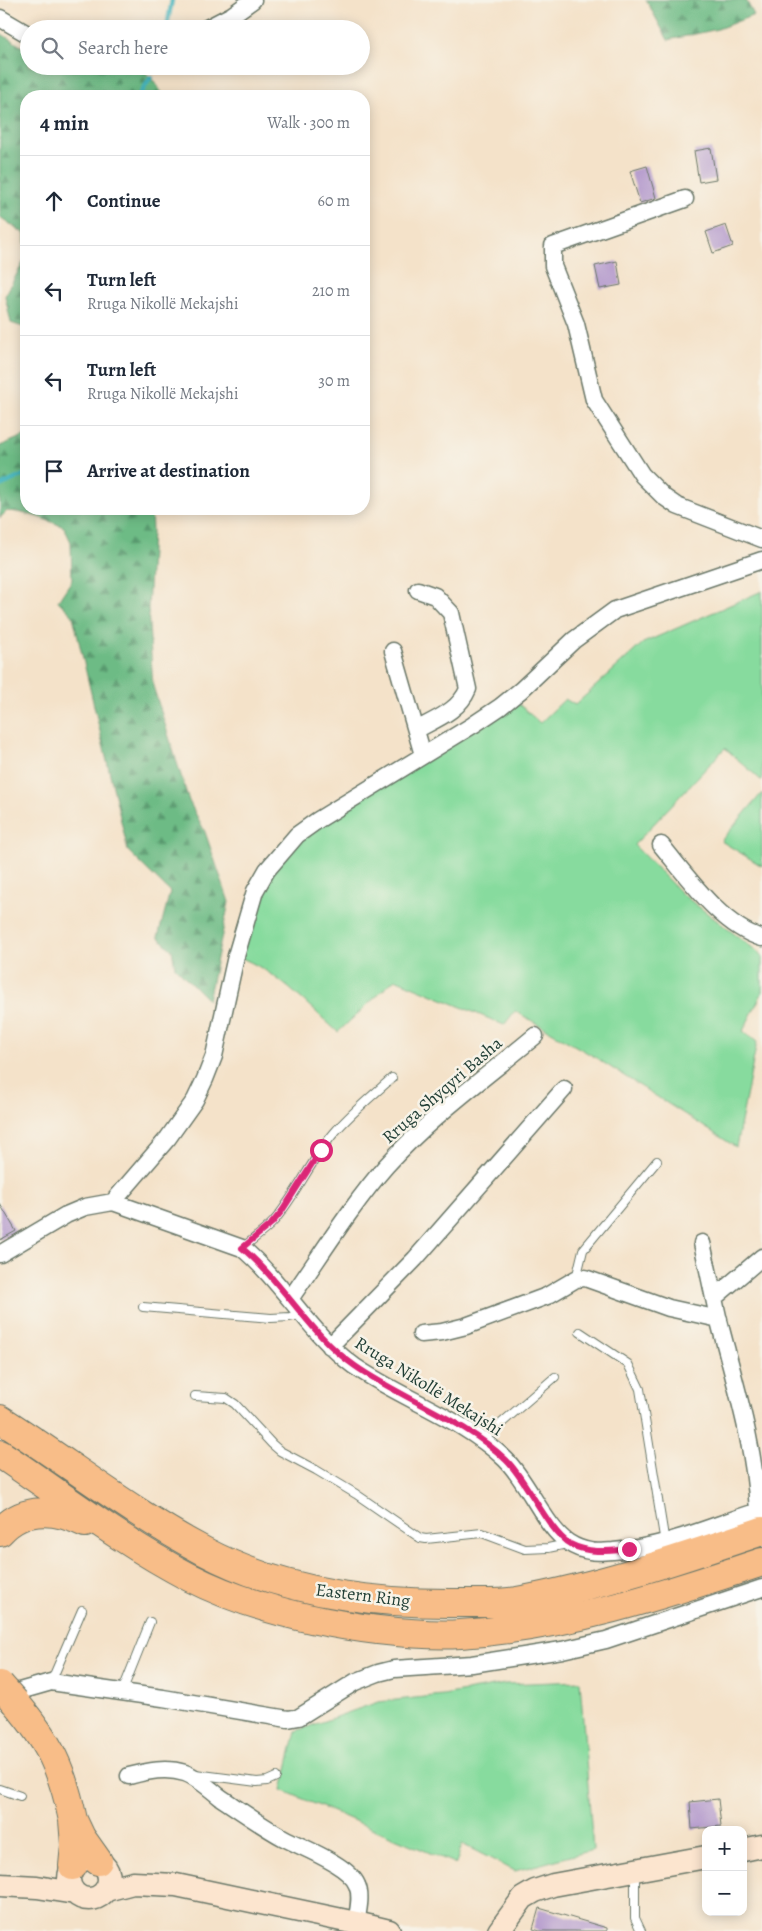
<!DOCTYPE html>
<meta charset="utf-8">
<style>
:root{--surface:#fff;--page:#f6f6f7;--text:#1f2937;--muted:#747a83;--line:#e0e1e3}
body{margin:0;font-family:Alegreya,serif;background:var(--page);color:var(--text)}
.controls{position:absolute;right:15px;bottom:15px;display:grid;overflow:hidden;border-radius:10px;box-shadow:0 2px 12px #0003}
.controls button{width:45px;height:45px;display:grid;place-items:center;padding:0;border:0;border-bottom:1px solid var(--line);background:var(--surface);color:var(--text);font:25px sans-serif}
.stop{position:absolute;width:15px;height:15px;margin:-11px;border:4px solid #db2777;border-radius:50%;background:#fff}
.stop.end{background:#db2777;border-color:#fff;box-shadow:0 1px 5px #0008}
.list{margin:0;padding:0;list-style:none}
h2{display:flex;justify-content:space-between;align-items:center;height:65px;margin:0;padding:0 20px;font-size:21px}
h2 small{font-size:16px;font-weight:400;color:var(--muted)}
.list li{display:grid;grid-template-columns:32px 1fr auto;gap:15px;align-items:center;box-sizing:border-box;height:90px;padding:0 20px;border-top:1px solid var(--line)}
.list b{display:block;font-size:19px;white-space:nowrap}
.list p{margin:0;font-size:16px;white-space:nowrap;color:var(--muted)}
.list em{font-size:16px;font-style:normal;color:var(--muted)}
.icon{flex:none;width:28px;height:28px;fill:none;stroke:currentColor;stroke-width:2;stroke-linecap:round;stroke-linejoin:round}
.map{position:relative;flex:none;width:762px;height:1931px;overflow:hidden}
.search{position:absolute;background:var(--surface);box-shadow:0 2px 12px #0003;left:20px;top:20px;width:350px;height:55px;display:flex;align-items:center;gap:12px;box-sizing:border-box;padding:0 18px;border-radius:28px;color:var(--muted);font-size:19px}
.panel{position:absolute;background:var(--surface);box-shadow:0 2px 12px #0003;left:20px;top:90px;width:350px;height:425px;border-radius:20px}
.map>svg:first-child{display:block}
.green{fill:#87db9e;stroke:#538c69}
.forest{fill:url(#forest-firs);stroke:#467c5c}
.lines{fill:none;stroke-linecap:round;stroke-linejoin:round}
.stream{stroke:#46b5bd;stroke-width:4.5}
.building{fill:#b298cc}
.lane-casing{stroke:#6a7768;stroke-width:10}
.street-casing{stroke:#6a7768;stroke-width:19}
.secondary-casing{stroke:#6a7768;stroke-width:25}
.highway-casing{stroke:#6a7768;stroke-width:30}
.lane{stroke:#fff;stroke-width:8}
.street{stroke:#fff;stroke-width:16}
.secondary{stroke:#fce5cf;stroke-width:22}
.highway{stroke:#f8bd88;stroke-width:28}
.highway-bridge-casing{stroke:#6a7768;stroke-width:30;stroke-linecap:butt}
.highway-bridge{stroke:#f8bd88;stroke-width:28}
.route{stroke:#db2777;stroke-width:6}
.labels{text-anchor:middle;stroke-width:5;stroke-linejoin:round;paint-order:stroke}
.street-label{font-size:18px;fill:#1f3d34;stroke:#f7f3e8}
</style>
<div class="map">
<svg width="762" height="1931" viewBox="0 0 762 1931">
<defs>
<pattern id="forest-firs" width="22" height="20" patternUnits="userSpaceOnUse" patternTransform="scale(1.25)"><rect width="22" height="20" fill="#6dbb85"/><path d="M5 1l3.5 6h-7zM16 11l3.5 6h-7z" fill="#59996e"/></pattern>
</defs>
<rect width="100%" height="100%" fill="#f7f3e8"/>
<filter id="ink" filterUnits="userSpaceOnUse"><feTurbulence type="fractalNoise" baseFrequency=".02" numOctaves="2"/><feDisplacementMap in="SourceGraphic" scale="10" xChannelSelector="R" yChannelSelector="G"/><feConvolveMatrix kernelMatrix="1 2 1 2 8 2 1 2 1" color-interpolation-filters="sRGB"/></filter>
<filter id="wash" filterUnits="userSpaceOnUse"><feTurbulence type="fractalNoise" baseFrequency=".0096" numOctaves="4" result="noise"/><feDisplacementMap in="SourceGraphic" scale="20" xChannelSelector="R" yChannelSelector="G"/><feGaussianBlur stdDeviation="1.12" result="paint"/><feColorMatrix in="noise" values="0 0 0 0 0 0 0 0 0 0 0 0 0 0 0 0 0 1.4 0 .05"/><feComposite in="paint" operator="in"/></filter>
<g filter="url(#wash)">
<rect width="100%" height="100%" fill="#f4e2c9"/>
<path class="green" d="M 762,591 L 762,781 L 725,748 L 634,845 L 682,894 L 762,955 L 762,993 L 743,1031 L 757,1042 L 736,1147 L 593,1056 L 515,1011 L 504,1025 L 395,979 L 338,1032 C 307,1005 276,970 236,956 L 250,904 L 297,835 L 512,698 L 540,723 L 565,699 L 575,705 L 643,643 Z
M 762,793 L 762,866 L 721,841 Z
M 580,1681 L 593,1850 L 515,1871 L 462,1844 L 456,1864 L 282,1790 L 296,1731 L 378,1702 L 443,1695 L 505,1684 Z"/>
<path class="forest" d="M 646,0 L 746,0 L 754,15 L 718,29 L 668,40 Z
M 0,33 L 29,51 L 29,66 L 81,66 C 100,71 127,64 144,72 C 152,76 159,90 165,96 L 26,96 L 26,328 L 11,323 L 5,296 L 25,259 L 25,234 L 0,217 Z
M 26,435 L 26,509 L 151,509 L 152,531 L 148,609 L 153,686 L 189,801 L 205,832 L 229,902 L 208,1000 L 175,967 L 172,950 L 158,937 L 170,892 L 128,851 L 73,616 L 58,601 L 72,580 L 71,542 L 64,527 C 45,519 27,512 7,511 L 0,518 L 0,446 Z"/>
<g class="lines">
<path class="stream" d="M 167,26 L 172,0
M 139,96 L 151,77
M 0,486 L 26,474"/>
</g>
<g id="blocks">
<path class="building" d="M 711,148 L 716,179 L 699,182 L 694,151 Z
M 647,166 L 656,198 L 640,203 L 630,171 Z
M 726,225 L 733,246 L 713,253 L 706,232 Z
M 617,261 L 621,285 L 600,289 L 595,266 Z
M 0,1204 L 16,1231 L 0,1240 Z
M 718,1799 L 721,1826 L 692,1829 L 690,1802 Z
M 539,1908 L 607,1928 L 607,1931 L 540,1931 L 533,1929 Z"/>
</g>
</g>
<g filter="url(#ink)">
<use href="#blocks" fill-opacity="0" stroke="#6a7768" stroke-width="1"/>
<g class="lines">
<defs>
<path id="lane" d="M 242,1248 C 252,1240 265,1231 274,1221 C 297,1194 311,1160 334,1133 C 351,1113 372,1096 392,1078
M 576,1279 L 583,1250 L 657,1161
M 143,1307 L 271,1318 L 290,1317 L 303,1314
M 580,1332 L 628,1364 L 640,1389 L 665,1543
M 195,1396 L 226,1398 L 235,1404 L 272,1444 L 280,1451 L 316,1470 L 356,1494 L 420,1538 L 426,1539 L 482,1533 L 525,1549 L 548,1548 L 567,1544
M 482,1440 L 555,1377
M 51,1682 L 82,1610
M 122,1692 L 150,1622
M 195,1774 L 257,1782 L 267,1781 L 276,1777
M 0,1789 L 20,1796
M 635,1873 L 635,1918 L 641,1931"/>
<path id="street" d="M 0,18 L 29,35
M 205,29 L 232,15 L 253,0
M 685,199 L 553,246 L 553,266 L 576,324 L 594,400 L 642,475 L 664,497 L 677,506 L 762,539
M 393,651 L 423,755
M 416,730 C 436,719 459,711 468,689 L 451,613 L 435,596 L 418,590
M 661,845 C 688,877 721,926 762,938
M 113,1202 L 168,1138 L 195,1100 L 205,1079 L 214,1056 L 236,956 L 255,891 L 267,870 L 297,835 L 318,820 L 473,725 L 500,707 L 521,690 L 574,640 L 615,610 L 762,560
M 702,1243 C 708,1269 713,1295 719,1321 C 735,1384 755,1447 758,1511
M 0,1254 L 66,1215 L 85,1207 L 113,1202 L 242,1248 C 284,1283 310,1334 354,1366 C 402,1399 462,1418 505,1459 C 528,1481 545,1528 569,1543 C 575,1547 584,1550 590,1551 C 597,1553 606,1551 613,1551 C 668,1547 710,1526 762,1510
M 714,1298 L 762,1257
M 290,1299 C 321,1255 351,1206 386,1166 C 430,1117 485,1078 535,1036
M 421,1334 L 442,1332 L 466,1326 L 547,1296 L 576,1279 L 585,1278 L 669,1308 L 719,1319
M 330,1346 L 415,1259 L 564,1089
M 2,1696 L 51,1682 L 163,1698 L 288,1719 L 299,1717 L 355,1682 L 378,1673 L 394,1669 L 472,1664 L 562,1650 L 606,1640 L 762,1588
M 129,1776 C 148,1771 166,1767 185,1773 C 197,1777 210,1789 220,1797 C 241,1811 262,1826 284,1838 C 303,1848 349,1865 357,1885 C 362,1896 358,1911 356,1923"/>
<path id="secondary" d="M 743,1850 L 762,1846
M69 1879a20 20 0 1 1 40 0a20 20 0 1 1-40 0Z
M 0,1885 L 37,1887 L 75,1893
M 106,1890 L 133,1883 L 176,1885 L 356,1923 L 389,1931
M 499,1931 L 523,1898 L 535,1891 L 553,1885 L 706,1857"/>
<path id="highway" d="M 0,1419 C 68,1462 132,1513 204,1551 C 281,1592 373,1604 459,1603 C 478,1603 498,1604 517,1601 C 600,1586 682,1558 762,1531
M 0,1454 C 63,1496 122,1542 189,1577 C 248,1607 312,1622 378,1630 C 404,1633 433,1636 460,1634 C 563,1628 664,1595 762,1562
M 0,1532 C 24,1505 56,1509 85,1523
M 15,1702 C 50,1743 62,1768 73,1820
M 73,1866 L 75,1845 L 73,1820 L 81,1837 L 98,1861"/>
</defs>
<use href="#lane" class="lane-casing"/>
<use href="#street" class="street-casing"/>
<use href="#secondary" class="secondary-casing"/>
<use href="#highway" class="highway-casing"/>
<use href="#lane" class="lane"/>
<use href="#street" class="street"/>
<use href="#secondary" class="secondary"/>
<use href="#highway" class="highway"/>
<defs>
<path id="highway-bridge" d="M 0,1685 L 15,1702"/>
</defs>
<use href="#highway-bridge" class="highway-bridge-casing"/>
<use href="#highway-bridge" class="highway-bridge"/>
</g>
</g>
<g class="lines" filter="url(#ink)">
<path class="route" d="M 321,1150 L 282,1211 L 272,1223 L 242,1248 C 284,1283 310,1335 355,1366 C 402,1399 465,1420 506,1460 C 527,1480 548,1531 570,1544 C 589,1554 609,1551 629,1549"/>
</g>
<g class="labels">
<g class="street-label">
<text transform="translate(442 1090) rotate(-41)" y="6">Rruga Shyqyri Basha</text>
<text transform="translate(429 1386) rotate(32)" y="6">Rruga Nikollë Mekajshi</text>
<text transform="translate(363 1595) rotate(7)" y="6">Eastern Ring</text>
</g>
</g>
</svg>
<div class="controls">
<button>+</button>
<button>−</button>
</div>
<div class="stop" style="left:321px;top:1150px"></div>
<div class="stop end" style="left:629px;top:1549px"></div>
<div class="search"><svg class="icon" aria-label="search" viewBox="0 0 24 24"><circle cx="10" cy="10" r="6"/><path d="M15 15l6 6"/></svg>Search here</div>
<section class="panel">
<h2>4 min<small>Walk · 300 m</small></h2>
<ul class="list">
<li><svg class="icon" aria-label="ahead" viewBox="0 0 24 24"><path d="M12 20V5M6 11l6-6 6 6"/></svg><div><b>Continue</b></div><em>60 m</em></li>
<li><svg class="icon" aria-label="left" viewBox="0 0 24 24"><path d="M17 20v-9H6M10 6l-5 5 5 5"/></svg><div><b>Turn left</b><p>Rruga Nikollë Mekajshi</p></div><em>210 m</em></li>
<li><svg class="icon" aria-label="left" viewBox="0 0 24 24"><path d="M17 20v-9H6M10 6l-5 5 5 5"/></svg><div><b>Turn left</b><p>Rruga Nikollë Mekajshi</p></div><em>30 m</em></li>
<li><svg class="icon" aria-label="arrive" viewBox="0 0 24 24"><path d="M6 21V4h12l-3 4 3 4H6"/></svg><div><b>Arrive at destination</b></div></li>
</ul>
</section>
</div>
